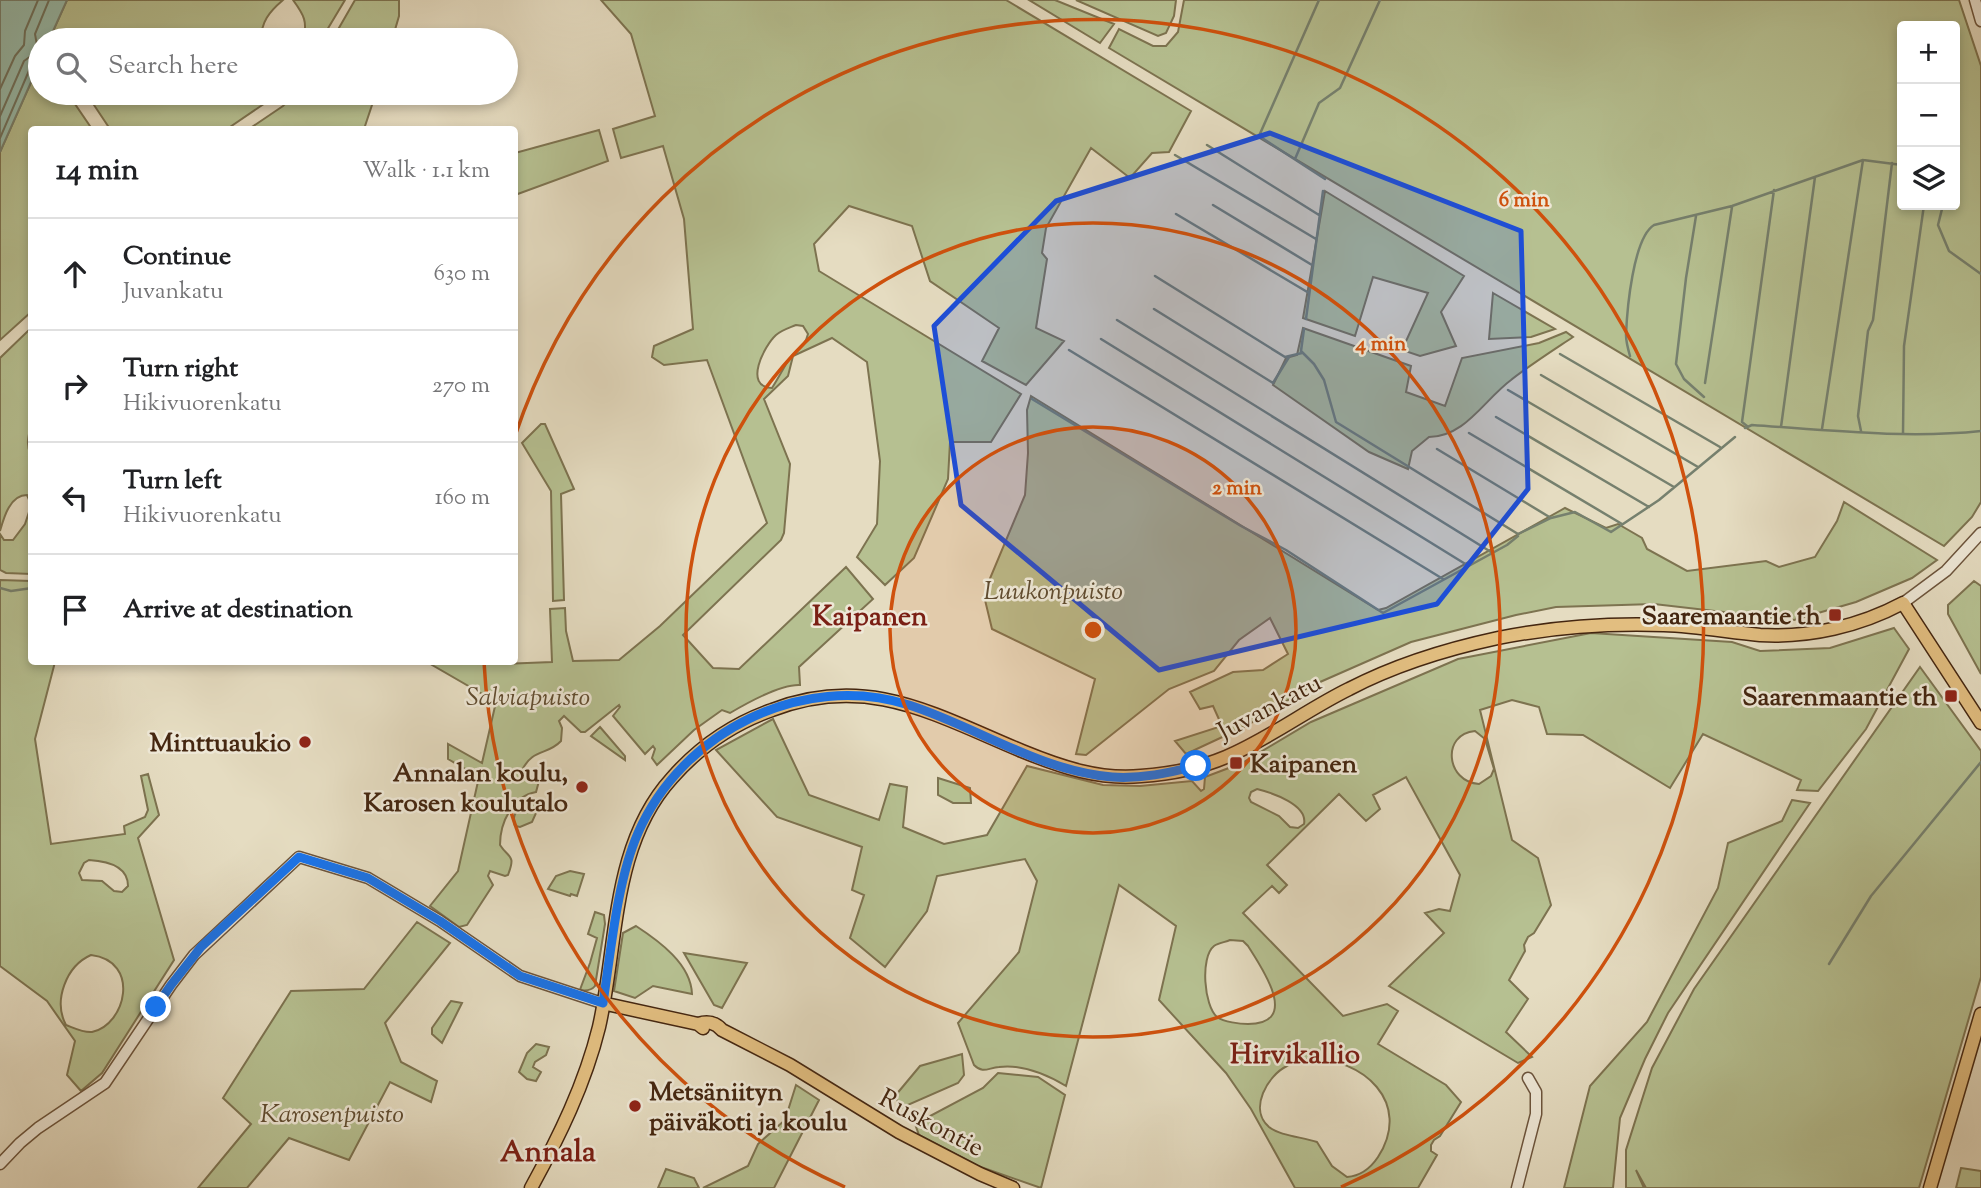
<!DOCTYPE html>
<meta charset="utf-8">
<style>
:root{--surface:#fff;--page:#f6f6f6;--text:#202124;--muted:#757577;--line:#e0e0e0}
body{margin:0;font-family:"Sorts Mill Goudy",serif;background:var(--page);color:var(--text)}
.controls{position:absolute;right:21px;top:21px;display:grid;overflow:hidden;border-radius:7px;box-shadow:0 4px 10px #0003}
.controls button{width:63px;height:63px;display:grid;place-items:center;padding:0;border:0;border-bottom:2px solid var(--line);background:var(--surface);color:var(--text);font:35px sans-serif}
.stop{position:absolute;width:21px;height:21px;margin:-16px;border:5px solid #1a73e8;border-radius:50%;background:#fff}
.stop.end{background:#1a73e8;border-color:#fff;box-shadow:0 2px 7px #0008}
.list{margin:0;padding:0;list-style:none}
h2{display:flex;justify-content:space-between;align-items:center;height:91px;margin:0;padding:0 28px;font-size:30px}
h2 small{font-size:23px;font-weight:400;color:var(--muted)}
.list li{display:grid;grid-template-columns:46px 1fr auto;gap:21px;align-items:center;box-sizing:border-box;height:112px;padding:0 28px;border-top:2px solid var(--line)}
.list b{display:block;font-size:26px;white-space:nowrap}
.list p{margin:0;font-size:23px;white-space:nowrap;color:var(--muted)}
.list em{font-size:23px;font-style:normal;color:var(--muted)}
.icon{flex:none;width:38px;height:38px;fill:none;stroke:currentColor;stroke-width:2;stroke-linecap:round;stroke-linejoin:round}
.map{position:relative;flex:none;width:1981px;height:1188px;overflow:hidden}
.search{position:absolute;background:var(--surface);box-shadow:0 4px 10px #0003;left:28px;top:28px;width:490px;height:77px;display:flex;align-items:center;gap:18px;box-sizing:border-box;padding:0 24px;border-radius:38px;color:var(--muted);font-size:26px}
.panel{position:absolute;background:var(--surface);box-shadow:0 4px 10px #0003;left:28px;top:126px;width:490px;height:539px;border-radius:7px}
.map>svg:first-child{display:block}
.green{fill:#b6c091;stroke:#7d7350;stroke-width:2;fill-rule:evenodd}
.water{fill:#97bcac;stroke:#76806e;stroke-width:2}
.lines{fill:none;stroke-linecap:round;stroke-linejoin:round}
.shore{stroke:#6e715e;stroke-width:2}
.stream{stroke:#76806e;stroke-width:2.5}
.minor-casing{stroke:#6c543c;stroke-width:13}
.major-casing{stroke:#442610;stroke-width:15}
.minor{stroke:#eee8d7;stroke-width:10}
.major{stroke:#e2be80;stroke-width:12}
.route{stroke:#1a73e8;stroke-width:9}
.marked{fill:#1d4ed8;fill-opacity:0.2;stroke:#1d4ed8;stroke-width:5;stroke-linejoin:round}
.ring{fill:none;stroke:#cf510d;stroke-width:3.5}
.poi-dot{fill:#8f2418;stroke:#eee8d7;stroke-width:2.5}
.labels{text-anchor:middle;stroke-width:5;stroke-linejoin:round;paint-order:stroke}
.park-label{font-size:26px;font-style:italic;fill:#604c30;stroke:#eee8d7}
.poi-label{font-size:26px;font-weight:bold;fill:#442610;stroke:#eee8d7;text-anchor:end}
.street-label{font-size:26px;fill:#442610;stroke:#eee8d7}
.neighbourhood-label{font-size:28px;font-weight:bold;fill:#7a1f14;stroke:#eee8d7}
.quarter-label{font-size:30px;font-weight:bold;fill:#7a1f14;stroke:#eee8d7}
.centre{fill:#cf510d;stroke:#eee8d7;stroke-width:3.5}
.ring-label{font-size:21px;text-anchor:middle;font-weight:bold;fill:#cf510d;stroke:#eee8d7;stroke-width:5;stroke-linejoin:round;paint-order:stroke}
</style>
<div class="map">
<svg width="1981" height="1188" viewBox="0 0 1981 1188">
<rect width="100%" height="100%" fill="#e5dcc1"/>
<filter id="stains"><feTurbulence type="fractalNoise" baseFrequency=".00286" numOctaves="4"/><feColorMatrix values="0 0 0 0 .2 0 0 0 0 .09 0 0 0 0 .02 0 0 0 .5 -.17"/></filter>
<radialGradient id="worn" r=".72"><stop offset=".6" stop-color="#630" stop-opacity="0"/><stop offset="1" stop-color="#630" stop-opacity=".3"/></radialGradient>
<path class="green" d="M 67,0 L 283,0 C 269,12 261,22 261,40 L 49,40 Z
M 293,0 L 345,0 L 321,40 L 303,40 C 308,22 304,15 293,0 Z
M 355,0 L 399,0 L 399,16 L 392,40 L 332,40 Z
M 601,0 L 1006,0 L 1191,111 L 1169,152 L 1152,153 L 1130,178 L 1091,148 L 1046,228 L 1042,253 L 1047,259 L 1036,328 L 1064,341 L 1026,385 L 982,361 L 999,328 L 930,281 L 912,226 L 849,206 L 814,244 L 819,271 L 1021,394 L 991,442 L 950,442 L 948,479 L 914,558 L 885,585 L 857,557 L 877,524 L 880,461 L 867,362 L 832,338 L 793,356 L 788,376 L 764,399 L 790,464 L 784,533 L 781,540 L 683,635 L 713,668 L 739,669 L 846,567 L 873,599 L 799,667 L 800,685 C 781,684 747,703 730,713 L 722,710 L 694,730 L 657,765 L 652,758 L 655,749 L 653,746 L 645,754 L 613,716 L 620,707 L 619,705 L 585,732 L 581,732 L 564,716 L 559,721 L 562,728 L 561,741 C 547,756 533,747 521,772 L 528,777 L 536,776 L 539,781 L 536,792 C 513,796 500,822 500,845 C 509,859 516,854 508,875 L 505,876 L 490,871 L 488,876 L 493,885 L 467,925 L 459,927 L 430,906 L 458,871 L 479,777 L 448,759 L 448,744 L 482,763 L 496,702 L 427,662 L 495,662 L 499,664 L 552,662 L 550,609 L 565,608 L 566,631 L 573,661 L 619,660 L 660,626 L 767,523 L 707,360 L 664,365 L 652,357 L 654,346 L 693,329 L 684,219 L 663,146 L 621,158 L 613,129 L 655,116 L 631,34 ZM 796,325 L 803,326 L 808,334 C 805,347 798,348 790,358 C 785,365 778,379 772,388 C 743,387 764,346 776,335 C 782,330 789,328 796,325 Z
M 1029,0 L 1055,0 L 1114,24 L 1100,43 Z
M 1076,0 L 1176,0 L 1174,16 L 1166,33 L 1158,36 Z
M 1184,0 L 1959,0 L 1981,66 L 1981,502 L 1972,517 L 1944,546 L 1109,48 L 1119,29 L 1153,46 L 1166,46 L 1178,32 ZM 1955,26 L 1955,205 L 1902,205 L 1902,26 Z
M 40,62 L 40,93 L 280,93 L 227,129 L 110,129 L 88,96 L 75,104 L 92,129 L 32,130 L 31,312 L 0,340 L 0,152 Z
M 296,93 L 376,93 L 364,129 L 249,129 L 283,106 Z
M 599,130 L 608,161 L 515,195 L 515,153 Z
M 1325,191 L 1464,276 L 1441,312 L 1456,346 L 1420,356 L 1402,350 L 1428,293 L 1373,277 L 1355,336 L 1303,318 Z
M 1493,293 L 1555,329 L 1531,337 L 1489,339 Z
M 31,328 L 31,361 L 29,364 L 32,371 C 32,387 35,406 32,422 C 29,434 25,444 31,455 L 31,505 L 27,495 C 10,495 4,517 0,531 L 0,358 Z
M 1303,328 L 1411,366 L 1406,392 L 1445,406 L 1462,358 L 1539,343 L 1566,332 L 1573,337 C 1552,351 1530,365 1511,380 C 1484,400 1465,437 1429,437 L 1412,451 L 1408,469 L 1369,452 L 1273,385 L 1286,358 L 1297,355 Z
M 1031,396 L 1378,610 L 1386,608 L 1565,508 L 1606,528 L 1618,524 L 1642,538 L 1647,549 L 1687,571 L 1766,561 L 1779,567 L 1815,557 L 1837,521 L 1844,502 L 1937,560 L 1912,578 L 1856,602 L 1794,620 L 1654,604 L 1556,607 L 1516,615 L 1411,642 L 1311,686 L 1246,726 L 1186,754 L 1175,741 L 1222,726 L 1213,706 L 1200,709 L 1190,692 L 1233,672 L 1263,670 L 1288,654 L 1270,618 L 1239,640 L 1214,671 L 1169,689 L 1086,755 L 1076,754 L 1095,679 L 992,629 L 985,600 L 986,588 L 1025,495 L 1028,453 L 1027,410 Z
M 541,424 L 545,424 L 574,489 L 561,494 L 564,600 L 553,601 L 551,491 L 522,443 Z
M 31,506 L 31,574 L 6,573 L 0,570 L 0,534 L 4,540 L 13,540 L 25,524 Z
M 0,580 L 31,581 L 32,662 L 55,662 L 35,739 L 51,844 L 125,834 L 124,826 L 145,817 L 148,810 L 141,776 L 148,774 L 159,815 L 138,838 L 174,960 L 102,1073 L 81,1091 L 67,1075 L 75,1041 L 47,1001 L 0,966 ZM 89,860 C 106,861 128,865 128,886 L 122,892 L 114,891 L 102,881 L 82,880 L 79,873 L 84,863 ZM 91,955 C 141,961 126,1025 92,1032 C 84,1033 74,1028 66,1025 C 53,1001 66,966 91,955 Z
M 1974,581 L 1981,586 L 1981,674 L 1948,614 L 1948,605 Z
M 1894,628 L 1909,649 L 1866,729 L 1818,791 L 1797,790 L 1801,780 L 1703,734 L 1670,788 L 1583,735 L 1547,734 L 1539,707 L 1512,700 L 1480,710 L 1512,840 L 1538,858 L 1551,905 L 1534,933 L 1528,937 L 1524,945 L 1525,951 L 1509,980 L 1528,999 L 1506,1032 L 1532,1057 L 1518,1063 L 1389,986 L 1444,933 L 1425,913 L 1439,909 L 1450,911 L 1460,875 L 1406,777 L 1373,795 L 1380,809 L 1366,821 L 1339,794 L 1267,865 L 1287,885 L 1279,893 L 1272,886 L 1243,913 L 1343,1016 L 1387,1004 L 1398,1011 L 1378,1044 L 1446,1085 L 1461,1102 L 1440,1136 L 1434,1140 L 1431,1145 L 1431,1151 L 1437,1155 L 1418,1188 L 1295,1188 L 1251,1109 L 1226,1073 L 1159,1000 L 1176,926 L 1119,885 L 1066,1086 C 1046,1074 1023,1064 999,1067 C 988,1068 983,1074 974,1065 L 958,1023 L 1019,952 L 1037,881 L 1025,859 L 937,876 L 927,911 L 885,967 L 850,938 L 864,895 L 852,890 L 862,847 L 777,817 L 716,750 L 773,719 L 809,795 L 879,820 L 890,784 L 907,787 L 903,827 L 944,844 L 987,835 L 1027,766 L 1103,785 L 1140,786 L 1192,781 L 1201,791 L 1204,789 L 1205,777 L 1242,763 L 1311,722 L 1458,659 L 1591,633 L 1732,642 L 1760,651 L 1830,648 ZM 1475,731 L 1485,739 L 1494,769 L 1491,776 L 1479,784 C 1446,782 1441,734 1475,731 ZM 1257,789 C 1273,793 1308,805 1304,824 L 1298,828 L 1290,827 L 1279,816 L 1251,802 L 1249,798 L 1251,792 ZM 1230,940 L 1243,941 L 1248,946 C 1262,968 1301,1024 1248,1024 C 1240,1024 1224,1022 1217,1017 C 1204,1006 1200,957 1214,946 C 1218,943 1226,942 1230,940 ZM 1308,1059 C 1363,1057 1413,1103 1378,1157 C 1370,1169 1361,1176 1347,1177 L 1332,1166 L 1317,1142 C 1303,1137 1280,1136 1269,1127 C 1248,1109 1268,1075 1287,1066 C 1293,1062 1302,1061 1308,1059 Z
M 1920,667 L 1981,751 L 1981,977 L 1919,1188 L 1646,1188 L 1636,1170 L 1644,1188 L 1626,1188 L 1626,1150 L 1652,1068 L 1694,989 Z
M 600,727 L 625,756 L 625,760 L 591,736 Z
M 938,778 L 970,788 L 971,803 L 953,803 L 938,795 Z
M 534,800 L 541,802 L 532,822 L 520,827 L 515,826 C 510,813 522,803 534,800 Z
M 1792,800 L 1810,803 L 1668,1013 L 1645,1059 L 1620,1118 L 1613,1188 L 1564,1188 L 1590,1086 L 1647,1022 L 1718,888 L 1728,843 L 1782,821 Z
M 570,871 L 584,874 L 577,896 L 571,894 L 570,896 L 548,889 L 556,876 Z
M 595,912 L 604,915 L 605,924 L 595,986 C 591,991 586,991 580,990 L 581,987 L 590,963 L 597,938 L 588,934 Z
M 417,922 L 450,943 L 385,1023 L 401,1062 L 437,1081 L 431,1102 L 390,1082 L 349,1160 L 289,1138 L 247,1188 L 198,1188 L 251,1124 L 223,1098 L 291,991 L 364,989 Z
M 636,926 C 659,941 691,964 692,994 L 653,986 L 635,998 L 614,991 L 623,933 Z
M 684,953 L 747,963 L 722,1008 L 714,1005 Z
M 451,1001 L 462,1003 L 442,1043 L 432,1034 L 432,1028 Z
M 536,1044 L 549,1047 L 546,1055 L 535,1062 L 533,1067 L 541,1072 L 536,1081 L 527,1079 L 519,1072 L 527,1053 Z
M 962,1054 L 964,1075 L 958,1083 L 901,1108 L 895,1096 L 920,1066 Z
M 998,1073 L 1038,1077 L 1065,1095 L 1041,1188 L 978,1166 L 919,1135 L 915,1124 L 983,1088 Z
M 796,1085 L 819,1100 L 774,1188 L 703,1188 L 748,1166 L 758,1144 L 785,1120 Z
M 1961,1168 L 1981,1171 L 1981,1188 L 1956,1188 Z
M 666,1169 L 694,1178 L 699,1188 L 658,1188 Z"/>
<path class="water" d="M 0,0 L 67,0 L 49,40 L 40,40 L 40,62 L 0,152 Z"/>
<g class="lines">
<path class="shore" d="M 0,89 L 15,56 L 24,45 L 25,31 L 38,0
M 0,116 L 24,61 L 38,51 L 35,34 L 49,0
M 0,138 L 31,66 L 35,62 L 40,62"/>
<path class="stream" d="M 1319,0 L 1259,136 L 1325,179
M 1207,145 L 1319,215
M 1175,155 L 1316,239
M 1295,159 L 1319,103 L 1340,88 L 1380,0
M 1213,205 L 1312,265
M 1943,205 L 1938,225 L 1949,251 L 1981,274
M 1176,214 L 1309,293
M 1696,216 L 1686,278 L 1676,364 L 1684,379 L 1704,397
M 1155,276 L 1285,357 L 1302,353
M 1154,309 L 1273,383 L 1289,357
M 1306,319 L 1323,191
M 1117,320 L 1491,552
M 1304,329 L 1301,351 L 1314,364 L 1324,380 L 1336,422 L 1518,534 L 1551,518 L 1575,512 L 1611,532 L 1659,500 L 1735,437
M 1101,339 L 1467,565
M 1069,350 L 1443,579
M 1560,354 L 1720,447
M 1630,356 C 1628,349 1626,342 1626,335 C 1627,310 1633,238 1654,225 L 1732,206 L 1863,160 L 1902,165
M 1541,375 L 1698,467
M 1705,383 L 1732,207
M 1508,390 L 1674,487
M 1032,399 L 1241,526 L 1286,550 L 1383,613 L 1507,545 L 1518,536
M 1496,417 L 1649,507
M 1747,426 L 1742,422 L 1774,190
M 1781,427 L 1815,177
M 1745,428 L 1752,425 C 1826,430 1907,439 1981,431
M 1822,429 L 1863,160
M 1861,431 L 1858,416 L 1868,331 L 1873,320 L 1892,163
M 1469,433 L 1622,524
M 1903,434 L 1904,346 L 1924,205
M 1437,449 L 1551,518
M 0,588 L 11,591 L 32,588
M 1829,964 L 1871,896 L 1981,762"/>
<defs>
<path id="minor" d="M 1975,0 L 1981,21
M 1903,603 L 1946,571 L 1981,533
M 0,1164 L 20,1143 L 38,1128 L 105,1083 L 171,985 L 194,955 L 299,857 L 368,878 L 440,921 L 520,976 L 602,1003
M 1517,1188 L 1536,1114 L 1536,1092 L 1528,1078"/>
<path id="major" d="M 602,1003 L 698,1024 L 703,1028
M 698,1024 C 708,1021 715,1022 722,1030 L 790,1065 L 899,1132 L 980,1174 L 1013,1188
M 531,1188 C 559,1137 585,1084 599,1027 C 618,944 611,845 672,778 C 700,746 732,724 772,710 C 868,673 935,715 1022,751 C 1061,767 1099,780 1141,776 C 1170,774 1200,768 1226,757 C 1269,739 1308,709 1349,689 C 1395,665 1447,649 1498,638 C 1553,627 1608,623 1664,625 C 1696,626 1728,632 1760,635 C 1809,638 1860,626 1903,603 L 1981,723
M 1930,1188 L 1981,1014"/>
</defs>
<use href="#minor" class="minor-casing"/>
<use href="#major" class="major-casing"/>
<use href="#minor" class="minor"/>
<use href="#major" class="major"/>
</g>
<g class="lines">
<path class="route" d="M 156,1007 L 171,985 L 201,947 L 299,857 L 368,878 L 440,921 L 520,976 L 603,1003 C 611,951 617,881 638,833 C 682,732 802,671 909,705 C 977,727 1040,771 1112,777 C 1141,779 1169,773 1196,766"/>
</g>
<path class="marked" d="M 1270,133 L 1521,231 L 1528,489 L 1437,604 L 1159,670 L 961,505 L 934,326 L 1056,201 Z"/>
<circle cx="1093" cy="630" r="203" fill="#cf510d" fill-opacity=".12"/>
<g class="ring">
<circle cx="1093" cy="630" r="203"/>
<circle cx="1093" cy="630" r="407"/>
<path d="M845 1187A610 610 0 0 1 484 662M515 436A610 610 0 1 1 1341 1187"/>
</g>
<g class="poi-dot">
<rect x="1828" y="608" width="14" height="14" rx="3.5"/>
<rect x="1944" y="689" width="14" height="14" rx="3.5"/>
<circle cx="305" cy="742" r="7"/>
<rect x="1229" y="756" width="14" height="14" rx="3.5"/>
<circle cx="582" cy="787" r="7"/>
<circle cx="635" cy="1106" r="7"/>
</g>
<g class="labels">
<g class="park-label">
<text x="1053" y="599">Luukonpuisto</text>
<text x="528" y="705">Salviapuisto</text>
<text x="332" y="1122">Karosenpuisto</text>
</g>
<g class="poi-label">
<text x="1821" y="624">Saaremaantie th</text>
<text x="1937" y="705">Saarenmaantie th</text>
<text x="291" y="751">Minttuaukio</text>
<text x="1250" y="772" text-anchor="start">Kaipanen</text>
<text x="568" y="781">Annalan koulu,<tspan x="568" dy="30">Karosen koulutalo</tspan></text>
<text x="649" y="1100" text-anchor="start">Metsäniityn<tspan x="649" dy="30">päiväkoti ja koulu</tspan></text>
</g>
<g class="street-label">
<text transform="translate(1269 706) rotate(-28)" y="9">Juvankatu</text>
<text transform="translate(932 1122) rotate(28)" y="9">Ruskontie</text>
</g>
<g class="neighbourhood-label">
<text x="870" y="625">Kaipanen</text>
<text x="1295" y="1063">Hirvikallio</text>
</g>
<g class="quarter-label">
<text x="548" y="1161">Annala</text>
</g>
</g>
<circle cx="1093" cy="630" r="10" class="centre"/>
<g class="ring-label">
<text x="1524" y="206">6 min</text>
<text x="1381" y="350">4 min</text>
<text x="1237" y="494">2 min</text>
</g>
<rect width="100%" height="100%" filter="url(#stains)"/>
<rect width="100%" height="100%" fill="url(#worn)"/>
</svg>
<div class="controls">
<button>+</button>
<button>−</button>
<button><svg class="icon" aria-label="layers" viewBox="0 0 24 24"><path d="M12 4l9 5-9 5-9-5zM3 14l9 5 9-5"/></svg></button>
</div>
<div class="stop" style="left:1196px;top:766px"></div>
<div class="stop end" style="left:156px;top:1007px"></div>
<div class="search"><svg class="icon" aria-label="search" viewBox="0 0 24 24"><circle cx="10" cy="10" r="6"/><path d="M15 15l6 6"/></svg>Search here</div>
<section class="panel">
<h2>14 min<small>Walk · 1.1 km</small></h2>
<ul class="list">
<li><svg class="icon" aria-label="ahead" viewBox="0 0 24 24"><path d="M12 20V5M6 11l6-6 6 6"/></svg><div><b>Continue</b><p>Juvankatu</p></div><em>630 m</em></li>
<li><svg class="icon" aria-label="right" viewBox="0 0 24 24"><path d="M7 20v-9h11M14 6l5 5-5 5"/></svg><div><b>Turn right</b><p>Hikivuorenkatu</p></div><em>270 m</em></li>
<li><svg class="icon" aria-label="left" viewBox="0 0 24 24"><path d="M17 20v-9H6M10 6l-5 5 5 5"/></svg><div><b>Turn left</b><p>Hikivuorenkatu</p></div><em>160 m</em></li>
<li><svg class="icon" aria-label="arrive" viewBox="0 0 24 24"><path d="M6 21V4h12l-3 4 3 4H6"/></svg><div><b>Arrive at destination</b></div></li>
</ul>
</section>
</div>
